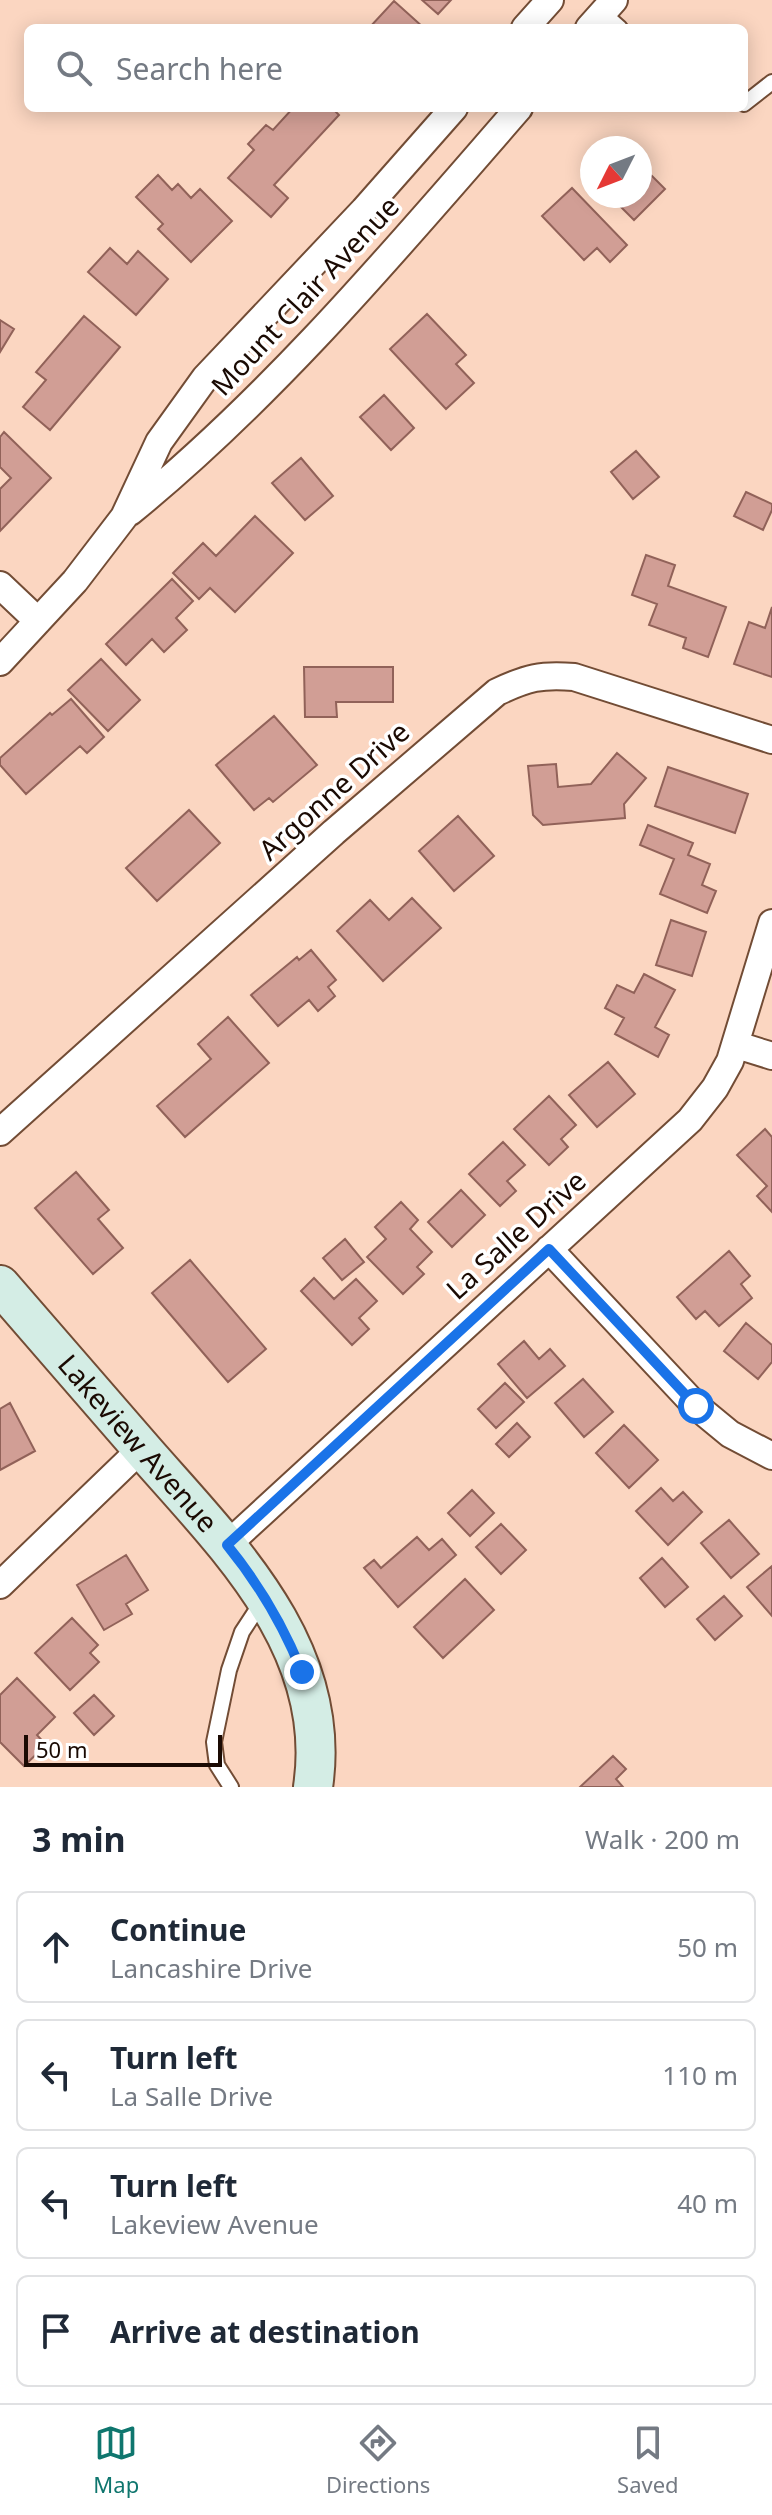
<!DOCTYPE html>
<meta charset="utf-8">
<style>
:root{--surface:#fff;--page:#f6f6f7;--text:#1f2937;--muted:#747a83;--line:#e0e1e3;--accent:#0f766e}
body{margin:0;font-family:"Noto Sans",sans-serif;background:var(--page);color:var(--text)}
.compass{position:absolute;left:580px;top:136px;width:72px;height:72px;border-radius:50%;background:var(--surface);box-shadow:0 4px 20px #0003;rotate:228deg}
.scale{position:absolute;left:24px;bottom:20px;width:198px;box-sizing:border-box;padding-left:8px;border:4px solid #1a0a03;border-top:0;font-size:22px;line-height:28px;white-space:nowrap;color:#1a0a03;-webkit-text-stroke:6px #fff;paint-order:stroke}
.stop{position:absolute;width:24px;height:24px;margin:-18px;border:6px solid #1a73e8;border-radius:50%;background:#fff}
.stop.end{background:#1a73e8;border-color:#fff;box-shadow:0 2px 8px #0008}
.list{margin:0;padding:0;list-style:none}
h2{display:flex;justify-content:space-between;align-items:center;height:104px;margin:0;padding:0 32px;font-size:34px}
h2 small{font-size:26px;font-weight:400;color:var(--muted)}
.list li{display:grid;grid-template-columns:52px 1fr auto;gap:24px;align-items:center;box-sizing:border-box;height:112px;margin:0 16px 16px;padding:0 16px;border:2px solid var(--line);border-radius:12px}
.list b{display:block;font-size:30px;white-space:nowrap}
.list p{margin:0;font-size:26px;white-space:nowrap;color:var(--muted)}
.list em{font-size:26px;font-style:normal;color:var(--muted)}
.icon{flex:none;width:44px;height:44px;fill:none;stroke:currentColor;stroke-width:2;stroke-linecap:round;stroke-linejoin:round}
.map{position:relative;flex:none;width:772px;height:1787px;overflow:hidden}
.search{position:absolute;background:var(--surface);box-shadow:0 4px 20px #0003;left:24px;right:24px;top:24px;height:88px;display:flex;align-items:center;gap:20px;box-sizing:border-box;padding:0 28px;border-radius:12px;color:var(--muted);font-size:30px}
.sheet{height:616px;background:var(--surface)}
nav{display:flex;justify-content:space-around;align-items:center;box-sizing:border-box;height:112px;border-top:2px solid var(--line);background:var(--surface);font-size:22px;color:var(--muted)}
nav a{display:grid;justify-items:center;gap:4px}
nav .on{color:var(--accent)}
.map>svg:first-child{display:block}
.building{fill:#d19e95;stroke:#916259;stroke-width:2}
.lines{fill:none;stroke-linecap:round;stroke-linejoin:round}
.lane-casing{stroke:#724c35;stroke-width:18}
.street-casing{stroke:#724c35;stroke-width:30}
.secondary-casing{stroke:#724c35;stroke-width:42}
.lane{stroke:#fff;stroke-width:14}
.street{stroke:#fff;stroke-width:26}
.secondary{stroke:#d4ede5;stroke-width:38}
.route{stroke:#1a73e8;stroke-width:10}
.labels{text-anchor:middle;stroke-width:7;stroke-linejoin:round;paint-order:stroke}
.street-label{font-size:28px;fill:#1a0a03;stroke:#fff}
</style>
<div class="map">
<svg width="772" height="1787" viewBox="0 0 772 1787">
<rect width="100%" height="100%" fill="#fbd6c1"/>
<path class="building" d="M 422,0 L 451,0 L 438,14 Z
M 394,1 L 424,28 L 369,28 Z
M 293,108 L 332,108 L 339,115 L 274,185 L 288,198 L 271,217 L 228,178 L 254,150 L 248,144 L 266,125 L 273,130 Z
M 640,164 L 665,189 L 634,220 L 610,196 L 640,196 Z
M 158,175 L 172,190 L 178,184 L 191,198 L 200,189 L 232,221 L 191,262 L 158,229 L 163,224 L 136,197 Z
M 572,188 L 627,245 L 610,262 L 597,248 L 584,260 L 542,216 Z
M 110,248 L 127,264 L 138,251 L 168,279 L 136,315 L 88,272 Z
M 427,314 L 466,355 L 456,364 L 474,383 L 446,409 L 390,349 Z
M 84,316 L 120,347 L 50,430 L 23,407 L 46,380 L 36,372 Z
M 0,320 L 14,329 L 0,352 Z
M 384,395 L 414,428 L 391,450 L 360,417 Z
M 4,432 L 51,478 L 0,531 L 0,489 L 11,478 L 0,467 L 0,437 Z
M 636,451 L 659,477 L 633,499 L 611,472 Z
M 301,458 L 333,496 L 305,520 L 272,483 Z
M 746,492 L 772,504 L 772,510 L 763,530 L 734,516 Z
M 255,516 L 293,553 L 235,612 L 210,588 L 199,599 L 173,573 L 203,543 L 216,556 Z
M 646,555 L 675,565 L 668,586 L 726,607 L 708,657 L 683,648 L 686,638 L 649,625 L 657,604 L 632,595 Z
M 172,579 L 193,601 L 176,618 L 187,630 L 164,652 L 152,639 L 126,665 L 106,644 Z
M 772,607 L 772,677 L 734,664 L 749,622 L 765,628 Z
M 101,659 L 140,700 L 108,731 L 68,690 Z
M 304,667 L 393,667 L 393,702 L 336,702 L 337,717 L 305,717 Z
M 71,699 L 104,737 L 87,753 L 80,746 L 26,794 L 0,765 L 0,758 L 50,713 L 52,715 Z
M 274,716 L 317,765 L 273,802 L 269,798 L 254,810 L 216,765 Z
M 617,753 L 646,778 L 624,804 L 625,818 L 543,825 L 533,815 L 528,766 L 556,764 L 558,787 L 591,784 Z
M 668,767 L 748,794 L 735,833 L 655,806 Z
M 189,810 L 220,843 L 157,901 L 126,868 Z
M 458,816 L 494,856 L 454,891 L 419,851 Z
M 648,825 L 693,843 L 688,855 L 710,864 L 702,885 L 716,891 L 707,913 L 660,894 L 674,859 L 640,845 Z
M 412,898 L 441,928 L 383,981 L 337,931 L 370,900 L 389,920 Z
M 671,920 L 706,932 L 692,976 L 656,965 Z
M 311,950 L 336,980 L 328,987 L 335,996 L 318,1011 L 309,1000 L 278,1026 L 251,995 L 297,957 L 299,960 Z
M 644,974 L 675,990 L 655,1027 L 669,1035 L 658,1057 L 615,1034 L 624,1018 L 605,1008 L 617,985 L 634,993 Z
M 228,1017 L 269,1063 L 185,1137 L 157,1106 L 211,1059 L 198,1044 Z
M 608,1062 L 635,1094 L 597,1127 L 569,1095 Z
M 549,1096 L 576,1125 L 561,1139 L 568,1147 L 549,1165 L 514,1129 Z
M 765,1129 L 772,1137 L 772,1212 L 757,1196 L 767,1186 L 737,1155 Z
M 503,1142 L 525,1165 L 507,1181 L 516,1191 L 500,1206 L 469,1174 Z
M 76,1172 L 109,1210 L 98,1219 L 123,1248 L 93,1274 L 35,1208 Z
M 461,1190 L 485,1215 L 452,1247 L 428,1222 Z
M 401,1202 L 418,1220 L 410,1229 L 432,1252 L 417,1267 L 424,1274 L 403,1294 L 367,1257 L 386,1239 L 375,1227 Z
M 345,1239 L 364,1262 L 342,1280 L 323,1258 Z
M 729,1251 L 750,1276 L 741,1284 L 752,1298 L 719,1326 L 705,1311 L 696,1319 L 677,1297 Z
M 190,1260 L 266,1349 L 228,1382 L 152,1293 Z
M 314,1278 L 334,1299 L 356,1279 L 377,1301 L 359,1318 L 369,1329 L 352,1345 L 301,1291 Z
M 746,1323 L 772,1345 L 772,1362 L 758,1379 L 724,1351 Z
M 524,1341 L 539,1359 L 550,1349 L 565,1366 L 527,1398 L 498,1364 Z
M 583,1379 L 613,1412 L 584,1437 L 555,1403 Z
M 505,1383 L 524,1402 L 496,1428 L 478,1409 Z
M 10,1403 L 35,1451 L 0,1470 L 0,1409 Z
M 517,1423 L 530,1437 L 509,1457 L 496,1444 Z
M 624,1425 L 658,1460 L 629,1488 L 596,1453 Z
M 661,1488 L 673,1501 L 683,1492 L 702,1512 L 668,1545 L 636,1511 Z
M 472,1490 L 494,1513 L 470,1536 L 448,1513 Z
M 729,1520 L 759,1554 L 731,1578 L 701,1543 Z
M 501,1524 L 526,1550 L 501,1574 L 476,1547 Z
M 417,1537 L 429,1550 L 442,1539 L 456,1555 L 398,1607 L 364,1568 L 374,1560 L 381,1568 Z
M 126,1555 L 148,1590 L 126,1604 L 132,1614 L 104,1630 L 77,1585 Z
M 662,1558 L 688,1587 L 665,1607 L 640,1578 Z
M 772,1566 L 772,1616 L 747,1587 Z
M 465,1579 L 494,1610 L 443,1658 L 414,1627 Z
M 724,1596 L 742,1616 L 715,1640 L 697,1619 Z
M 72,1618 L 98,1645 L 90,1653 L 99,1662 L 70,1690 L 35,1653 Z
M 17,1678 L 55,1717 L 37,1735 L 46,1745 L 24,1766 L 0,1742 L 0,1695 Z
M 94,1695 L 114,1716 L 94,1735 L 74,1713 Z
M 613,1756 L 626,1769 L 616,1779 L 623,1787 L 580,1787 Z"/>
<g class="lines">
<defs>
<path id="lane" d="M 603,13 L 620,28
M 744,104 L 772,82
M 231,1787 L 217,1765 L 214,1742 L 229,1670 L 242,1632 L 263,1600"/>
<path id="street" d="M 525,28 L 550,0
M 589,28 L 614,0
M 130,512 C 274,395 398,247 519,108
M 0,585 L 38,621
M 0,662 L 75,581 L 124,517 L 159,442 L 205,378 L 364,210 L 454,108
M 737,1045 L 772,1056
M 0,1132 L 334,832 L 497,692 C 527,678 541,674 574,677 L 772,740
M 549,1249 L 696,1406 L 730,1434 L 772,1456
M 227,1545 L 690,1120 L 715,1088 L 730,1061 L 772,923
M 0,1585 L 142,1448"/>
<g id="secondary">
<path id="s1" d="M 0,1285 C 48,1340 96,1396 144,1451 C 227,1546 334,1648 313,1787"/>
</g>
</defs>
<use href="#lane" class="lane-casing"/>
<use href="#street" class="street-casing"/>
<use href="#secondary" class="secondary-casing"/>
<use href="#lane" class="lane"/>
<use href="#street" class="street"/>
<use href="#secondary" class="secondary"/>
</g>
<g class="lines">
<path class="route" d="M 302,1672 C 283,1625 259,1584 227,1545 L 549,1249 L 696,1406"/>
</g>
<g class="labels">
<g class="street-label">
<text transform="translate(305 296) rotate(-47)" y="10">Mount Clair Avenue</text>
<text transform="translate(334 791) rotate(-42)" y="10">Argonne Drive</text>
<text transform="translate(516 1235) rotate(-42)" y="10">La Salle Drive</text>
<text dy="10" stroke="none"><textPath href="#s1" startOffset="210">Lakeview Avenue</textPath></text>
</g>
</g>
</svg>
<svg class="compass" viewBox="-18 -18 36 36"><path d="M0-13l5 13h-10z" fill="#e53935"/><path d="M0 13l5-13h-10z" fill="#747a83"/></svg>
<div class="scale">50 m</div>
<div class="stop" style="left:696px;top:1406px"></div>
<div class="stop end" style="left:302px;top:1672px"></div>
<div class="search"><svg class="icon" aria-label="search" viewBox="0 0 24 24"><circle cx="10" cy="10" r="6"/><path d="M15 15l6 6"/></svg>Search here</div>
</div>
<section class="sheet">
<h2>3 min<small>Walk · 200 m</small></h2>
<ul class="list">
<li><svg class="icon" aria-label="ahead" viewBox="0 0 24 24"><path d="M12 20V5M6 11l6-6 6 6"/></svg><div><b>Continue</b><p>Lancashire Drive</p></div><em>50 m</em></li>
<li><svg class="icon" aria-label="left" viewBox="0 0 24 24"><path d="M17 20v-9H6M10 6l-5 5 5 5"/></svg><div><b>Turn left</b><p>La Salle Drive</p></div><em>110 m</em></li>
<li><svg class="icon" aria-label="left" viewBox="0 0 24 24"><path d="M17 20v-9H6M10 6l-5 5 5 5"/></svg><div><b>Turn left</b><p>Lakeview Avenue</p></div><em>40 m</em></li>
<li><svg class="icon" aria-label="arrive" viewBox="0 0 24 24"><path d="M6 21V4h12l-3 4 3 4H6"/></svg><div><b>Arrive at destination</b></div></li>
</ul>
</section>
<nav>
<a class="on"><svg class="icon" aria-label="map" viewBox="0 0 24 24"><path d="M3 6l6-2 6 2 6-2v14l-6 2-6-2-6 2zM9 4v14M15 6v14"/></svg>Map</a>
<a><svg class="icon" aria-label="directions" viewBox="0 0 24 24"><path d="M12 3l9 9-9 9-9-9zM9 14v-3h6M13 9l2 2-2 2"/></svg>Directions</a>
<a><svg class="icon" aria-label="saved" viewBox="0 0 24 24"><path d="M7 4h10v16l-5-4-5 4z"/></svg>Saved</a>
</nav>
